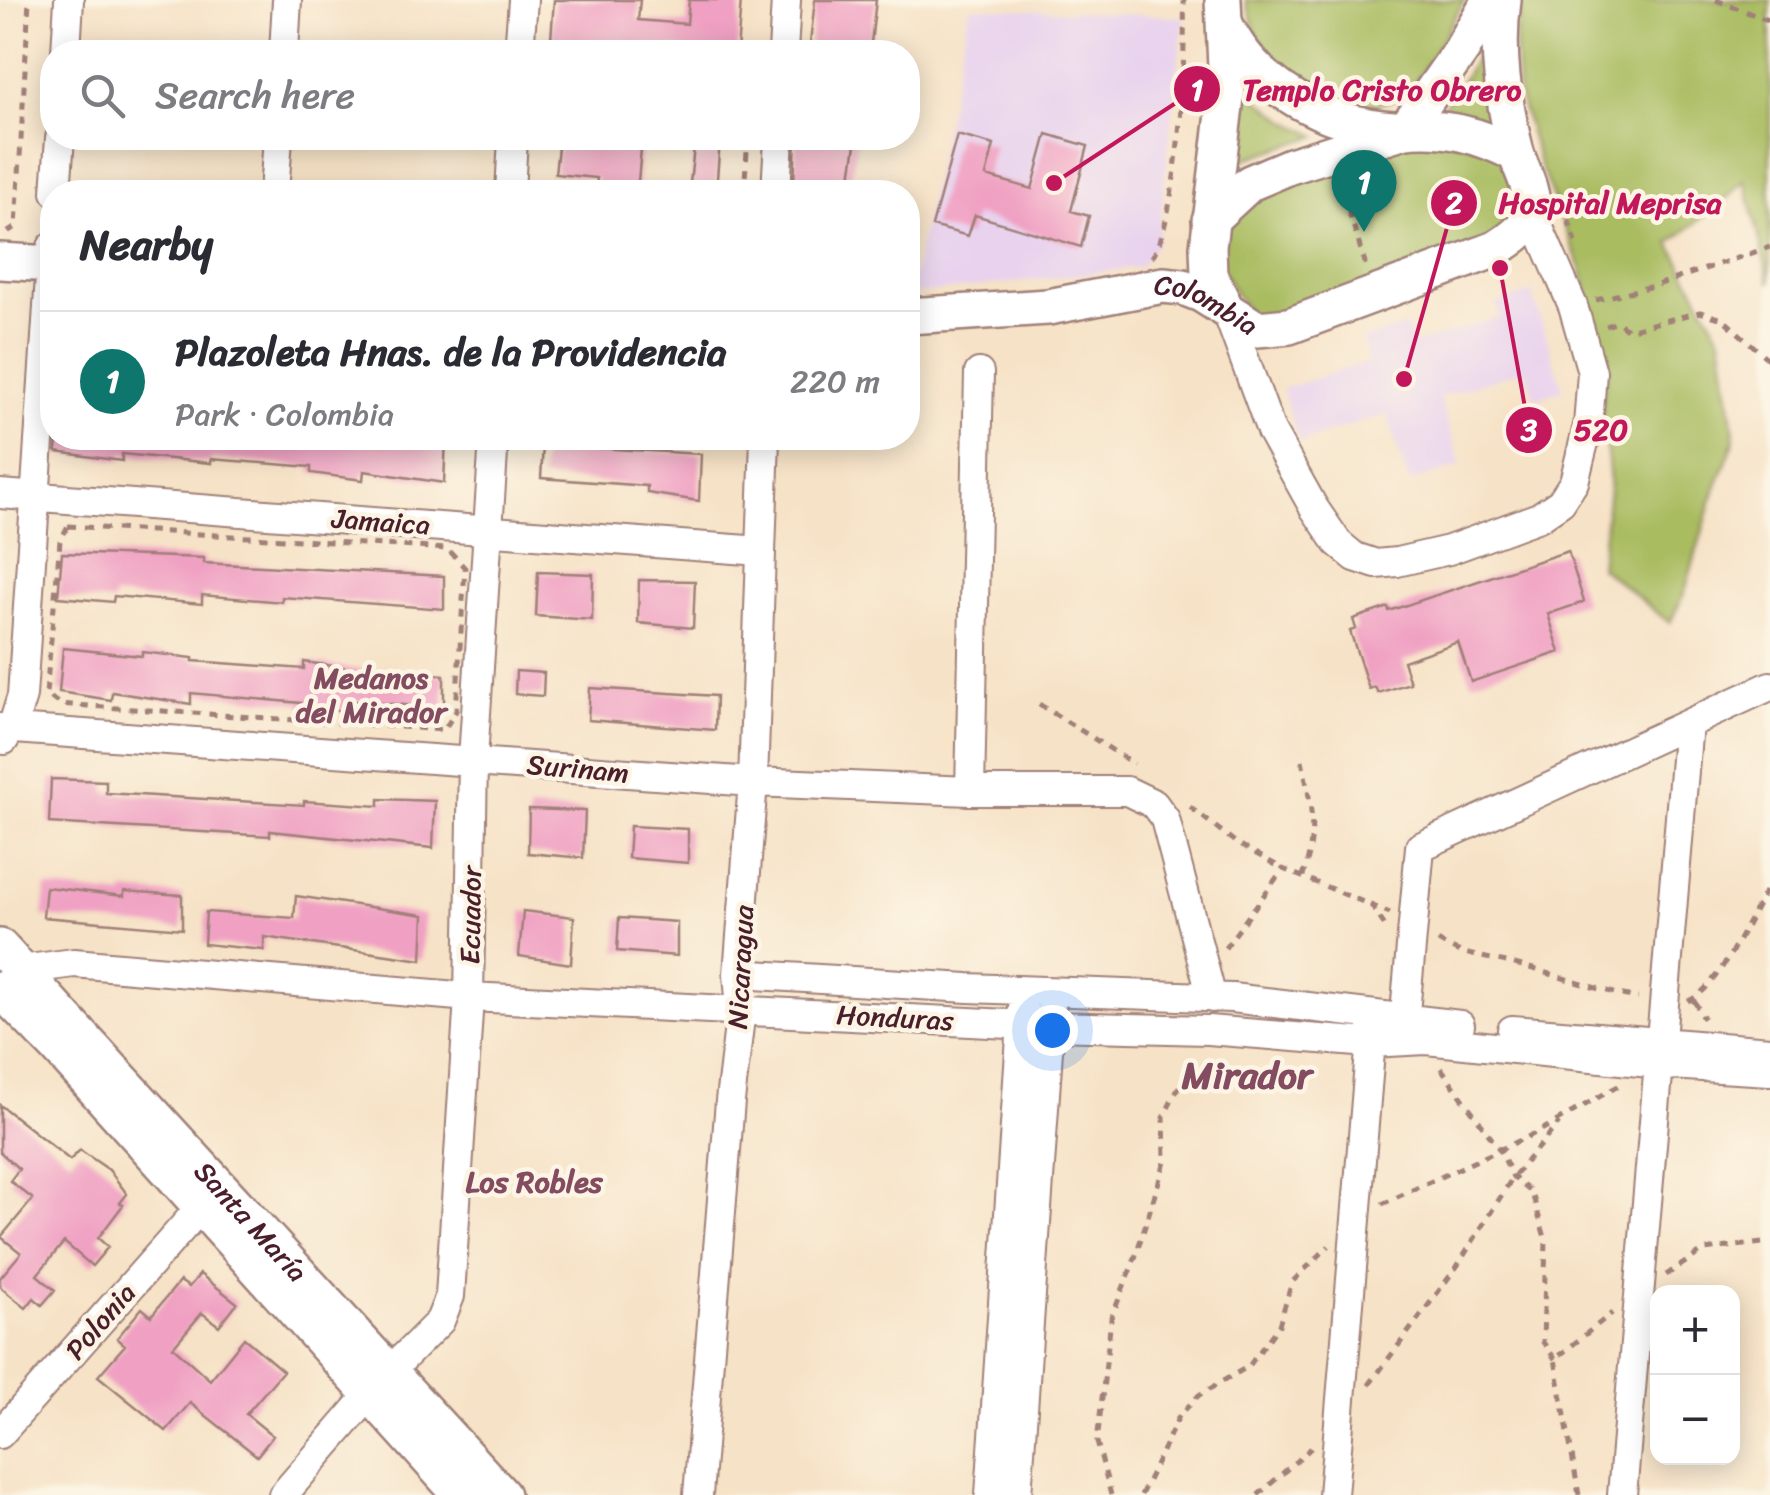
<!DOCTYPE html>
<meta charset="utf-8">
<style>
:root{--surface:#fff;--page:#f2f2f3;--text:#2b2b33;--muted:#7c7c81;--line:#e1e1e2;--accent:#0f766e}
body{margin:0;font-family:Sriracha,sans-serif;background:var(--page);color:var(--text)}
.controls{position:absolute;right:30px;bottom:30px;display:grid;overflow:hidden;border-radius:20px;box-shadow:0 5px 25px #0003}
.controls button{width:90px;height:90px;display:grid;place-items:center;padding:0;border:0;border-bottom:2px solid var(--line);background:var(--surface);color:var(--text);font:50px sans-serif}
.you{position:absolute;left:1052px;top:1030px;width:35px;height:35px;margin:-25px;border:8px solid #fff;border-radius:50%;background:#1a73e8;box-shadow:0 0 0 15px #1a73e833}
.badge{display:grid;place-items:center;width:65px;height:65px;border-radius:50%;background:var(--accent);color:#fff;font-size:32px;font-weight:700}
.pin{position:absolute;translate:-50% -82px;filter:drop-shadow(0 2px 5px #0008)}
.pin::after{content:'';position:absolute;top:52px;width:35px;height:30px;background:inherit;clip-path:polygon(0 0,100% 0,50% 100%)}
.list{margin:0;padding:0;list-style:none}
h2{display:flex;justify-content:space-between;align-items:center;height:130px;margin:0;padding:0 40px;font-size:42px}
h2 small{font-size:32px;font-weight:400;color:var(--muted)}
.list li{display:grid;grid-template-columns:65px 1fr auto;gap:30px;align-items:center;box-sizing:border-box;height:140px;padding:0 40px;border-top:2px solid var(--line)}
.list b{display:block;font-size:38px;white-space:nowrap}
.list p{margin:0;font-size:32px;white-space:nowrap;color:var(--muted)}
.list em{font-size:32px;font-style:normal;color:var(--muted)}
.icon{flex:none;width:55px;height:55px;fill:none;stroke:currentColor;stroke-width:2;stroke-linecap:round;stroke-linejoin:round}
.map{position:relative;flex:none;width:1770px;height:1495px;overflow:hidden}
.search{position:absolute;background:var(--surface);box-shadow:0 5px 25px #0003;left:40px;top:40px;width:880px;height:110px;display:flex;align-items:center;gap:25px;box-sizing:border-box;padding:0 35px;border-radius:40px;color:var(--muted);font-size:38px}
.panel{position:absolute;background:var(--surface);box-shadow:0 5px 25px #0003;left:40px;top:180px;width:880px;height:270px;border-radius:40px}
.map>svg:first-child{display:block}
.built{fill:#e8d2ee}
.green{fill:#a9bc60;stroke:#7a6e46;stroke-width:2.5}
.building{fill:#f0a1c3}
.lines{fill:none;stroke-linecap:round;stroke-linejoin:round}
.minor-casing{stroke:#a08078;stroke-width:32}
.tertiary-casing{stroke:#a08078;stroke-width:40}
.path{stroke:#a08078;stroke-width:5;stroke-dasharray:8 8;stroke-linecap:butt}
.minor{stroke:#fff;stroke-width:28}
.tertiary{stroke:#fff;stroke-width:35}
.labels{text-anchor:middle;stroke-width:9;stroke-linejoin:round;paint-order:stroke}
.street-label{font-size:28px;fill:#4a1f2b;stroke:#fcf5e5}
.neighbourhood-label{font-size:30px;font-weight:bold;fill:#844c60;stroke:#fcf5e5}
.district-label{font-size:38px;font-weight:bold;fill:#844c60;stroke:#fcf5e5}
.leader{fill:none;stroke:#c2185b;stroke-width:4}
.callout-dot{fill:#c2185b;stroke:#fcf5e5;stroke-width:4}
.mark-label{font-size:30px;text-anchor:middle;font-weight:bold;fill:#fff}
.callout-label{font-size:30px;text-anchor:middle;font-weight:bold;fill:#c2185b;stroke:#fcf5e5;stroke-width:9;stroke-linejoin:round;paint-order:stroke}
</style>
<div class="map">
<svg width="1770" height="1495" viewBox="0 0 1770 1495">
<rect width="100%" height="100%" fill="#fcf5e5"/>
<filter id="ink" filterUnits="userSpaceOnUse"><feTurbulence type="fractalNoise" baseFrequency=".01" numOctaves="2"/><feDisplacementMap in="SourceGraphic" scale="20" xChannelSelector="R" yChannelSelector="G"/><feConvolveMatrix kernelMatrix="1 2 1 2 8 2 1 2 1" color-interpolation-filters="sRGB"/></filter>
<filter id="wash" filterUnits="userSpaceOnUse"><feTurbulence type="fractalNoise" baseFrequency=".0048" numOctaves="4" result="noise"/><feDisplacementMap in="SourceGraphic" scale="40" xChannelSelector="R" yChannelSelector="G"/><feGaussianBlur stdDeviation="2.25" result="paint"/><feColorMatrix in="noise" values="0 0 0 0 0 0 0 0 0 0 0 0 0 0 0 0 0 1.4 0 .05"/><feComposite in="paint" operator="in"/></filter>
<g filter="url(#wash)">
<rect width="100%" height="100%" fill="#f6e2c6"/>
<path class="built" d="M 970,7 L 1184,17 L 1157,243 L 1140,267 L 909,295 Z
M 1532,292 L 1563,390 L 1535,399 L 1525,369 L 1439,397 L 1461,466 L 1409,482 L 1387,414 L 1299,442 L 1282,389 L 1368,362 L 1362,340 L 1406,326 L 1412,345 L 1500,317 L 1496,304 Z"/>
<path class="green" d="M 1245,0 L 1465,0 C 1448,27 1428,70 1405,91 C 1369,125 1293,94 1269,58 C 1258,41 1252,19 1245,0 Z
M 1522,0 L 1770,0 L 1770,283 L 1745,180 L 1726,199 L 1670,243 L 1721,338 L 1735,439 L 1712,499 L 1685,591 L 1670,623 L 1600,567 L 1610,481 L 1602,405 L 1607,357 L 1580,266 L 1539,163 L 1518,91 L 1515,40 Z
M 1484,43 C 1480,73 1484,100 1493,128 L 1437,115 L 1459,86 Z
M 1238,85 L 1287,121 L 1317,136 L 1233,163 Z
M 1405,130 L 1516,154 L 1524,227 L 1257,329 L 1208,247 L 1210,220 Z"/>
<g id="blocks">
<path class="building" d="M 554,0 L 640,0 L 638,20 L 687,24 L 689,0 L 741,0 L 737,52 L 686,52 L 686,49 L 603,42 L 602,52 L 557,52 L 558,39 L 551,39 Z
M 815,0 L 876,0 L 870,52 L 809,52 Z
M 1047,134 L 1088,146 L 1071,211 L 1089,216 L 1081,247 L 975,215 L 968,236 L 932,226 L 957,135 L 994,145 L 986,176 L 1032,189 Z
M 559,138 L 613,141 L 613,138 L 642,138 L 637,192 L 595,192 L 597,178 L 555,174 Z
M 695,138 L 720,139 L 716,192 L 689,192 Z
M 796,138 L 857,138 L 849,190 L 794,182 Z
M 57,438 L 446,438 L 444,483 L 364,471 L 363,480 L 311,473 L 311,467 L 211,459 L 211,463 L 122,454 L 122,461 L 56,452 Z
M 543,445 L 701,454 L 699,501 L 647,493 L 647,486 L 541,478 Z
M 1568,551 L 1584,602 L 1548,614 L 1560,652 L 1471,682 L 1458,642 L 1403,661 L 1410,683 L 1378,693 L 1375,687 L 1369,689 L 1350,631 L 1356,629 L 1353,619 L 1388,607 L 1389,611 Z
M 62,553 L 204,558 L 204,563 L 444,576 L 444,609 L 282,597 L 282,602 L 202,595 L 202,604 L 114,596 L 113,602 L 58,597 Z
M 538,572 L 593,574 L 592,620 L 536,616 Z
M 639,580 L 695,581 L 693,628 L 638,623 Z
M 63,648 L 142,656 L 142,652 L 193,658 L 193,661 L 304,669 L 304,662 L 355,669 L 444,675 L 444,708 L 354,701 L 353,713 L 301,706 L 301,703 L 191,693 L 191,704 L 112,692 L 111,700 L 59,692 Z
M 516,671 L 544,673 L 543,696 L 515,694 Z
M 590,688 L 716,696 L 715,730 L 588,720 Z
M 51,779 L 106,781 L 106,793 L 304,805 L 304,801 L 379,806 L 379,799 L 435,801 L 433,848 L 270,831 L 270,836 L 49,823 Z
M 529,809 L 585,811 L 583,858 L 528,853 Z
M 630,826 L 688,829 L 688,863 L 628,858 Z
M 46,887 L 124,896 L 124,891 L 182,895 L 182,929 L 43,917 Z
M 296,896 L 424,915 L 422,960 L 264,937 L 264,950 L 204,944 L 206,912 L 294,918 Z
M 523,911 L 574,917 L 571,964 L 519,956 Z
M 619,918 L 677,922 L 677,956 L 617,951 Z
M 0,1105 L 70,1160 L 80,1150 L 109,1170 L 127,1194 L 120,1203 L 123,1205 L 98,1238 L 108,1247 L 92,1266 L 64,1242 L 37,1275 L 55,1290 L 42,1305 L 34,1298 L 26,1308 L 0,1287 L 0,1278 L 21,1253 L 1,1237 L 33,1199 L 10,1181 L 19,1169 L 0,1152 Z
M 200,1274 L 237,1303 L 219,1326 L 202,1313 L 173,1347 L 210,1380 L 244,1338 L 283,1371 L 246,1414 L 273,1436 L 257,1456 L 190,1403 L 166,1431 L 98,1376 L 125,1345 L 117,1338 L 142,1308 L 151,1316 L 180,1281 L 189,1287 Z"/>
</g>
</g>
<g filter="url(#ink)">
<use href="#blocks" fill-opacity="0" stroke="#a08078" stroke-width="2.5"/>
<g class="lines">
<defs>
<path id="minor" d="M 66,52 L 69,0
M 284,52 L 287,0
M 519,52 L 523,0
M 783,52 L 786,0
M 56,192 L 60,138
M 274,192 L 278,138
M 510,192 L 513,138
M 776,192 L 779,138
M 1226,309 L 1271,431 L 1314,508 L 1338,543 L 1355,557 L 1376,564 L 1397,562 L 1449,550 L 1539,517 L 1561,502 L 1574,482 L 1588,426 L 1592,372 L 1573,306 L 1532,212
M 0,494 L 761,551
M 0,728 L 753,782 L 970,791 L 1127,791 L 1154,804 L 1165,819 L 1212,998
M 4,740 L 12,728 L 22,696 L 52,247
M 970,791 L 979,373
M 21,970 L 74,963 L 469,997 L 1050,1026 L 1208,1030 L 1370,1043 L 1426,1040 L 1669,1065 L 1770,1071
M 738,974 L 968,988 L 1232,998 L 1460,1025
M 1512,1030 L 1770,1051
M 1403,1035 L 1420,847 L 1770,686
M 0,1434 L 200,1208 L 215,1196
M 283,1495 L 390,1371 L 440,1321 L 450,1296 L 469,997 L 473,759 L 494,438
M 698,1495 L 730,1101 L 741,1009 L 738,974 L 753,782 L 765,438
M 990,1495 L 1023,1007
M 1017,1495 L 1051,1008
M 1333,1495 L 1372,1028
M 1622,1495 L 1688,724"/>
<g id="tertiary">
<path d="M 1223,0 L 1227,89 L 1208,247 L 1209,275 L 1226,309"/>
<path d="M 1226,26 C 1256,88 1327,125 1394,129"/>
<path d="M 1405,130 L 1462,49 L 1490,0"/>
<path d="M 1210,220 L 1250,183 L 1290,166 L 1405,130 C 1446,126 1480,135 1516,154"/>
<path d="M 0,261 L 52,264"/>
<path id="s1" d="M 908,316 L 1048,307 L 1163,285 L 1183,287 L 1201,294 L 1257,329 L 1289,326 L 1496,249 C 1510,240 1531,227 1532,209 C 1533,188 1520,169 1515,149 C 1503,99 1496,51 1503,0"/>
<path id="s2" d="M 0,947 L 502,1495"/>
<path d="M 0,989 L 57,1047 L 461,1495"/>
</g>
</defs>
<use href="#minor" class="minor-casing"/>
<use href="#tertiary" class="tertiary-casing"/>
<path class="path" d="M 1716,0 L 1770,21
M 1339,181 L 1366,266
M 744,192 L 748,138
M 1563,205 L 1576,242
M 8,232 L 16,227 L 29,0
M 1152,257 C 1179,219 1186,52 1184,0
M 1596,300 L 1657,285 L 1770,247
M 1606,326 L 1618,322 L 1628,330 L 1700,312 L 1723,319 L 1770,361
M 68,526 L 448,549 L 465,568 L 456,711 L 444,730 L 59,704 L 46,694 L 60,541 Z
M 1039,704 L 1134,764
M 1302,760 C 1311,806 1318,831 1303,876
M 1190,807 L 1235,842 L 1283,869
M 1371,905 L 1387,929
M 1438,941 C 1465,958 1492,957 1522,966 C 1561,976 1598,991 1638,998
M 1225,948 L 1283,869 L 1390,913
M 1688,1001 C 1718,990 1753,912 1770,882
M 1694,1001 L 1703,1016 L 1700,1018
M 1441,1068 L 1500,1150 L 1513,1177 L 1532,1193 L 1546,1241 L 1543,1342 L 1555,1359
M 1382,1204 L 1538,1132 L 1618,1086
M 1666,1275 L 1704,1250 L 1770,1242
M 1369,1385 L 1458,1265 L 1513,1177 L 1559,1123
M 1111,1495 L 1097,1442 L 1111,1319 L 1135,1258 L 1165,1162 L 1164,1116 L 1195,1055
M 1141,1495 L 1179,1416 L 1199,1395 L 1249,1366 L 1279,1325 L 1292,1282 L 1329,1246
M 1258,1495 L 1311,1448
M 1579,1495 L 1555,1359 L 1612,1313"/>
<use href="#minor" class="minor"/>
<use href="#tertiary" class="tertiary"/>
</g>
</g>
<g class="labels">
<g class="street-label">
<text dy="10" stroke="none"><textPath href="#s1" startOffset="305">Colombia</textPath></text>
<text transform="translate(381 521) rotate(4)" y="10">Jamaica</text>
<text transform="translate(578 768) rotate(5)" y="10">Surinam</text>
<text transform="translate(470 915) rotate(-89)" y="10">Ecuador</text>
<text transform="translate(740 967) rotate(-87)" y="10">Nicaragua</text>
<text transform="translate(895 1017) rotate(3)" y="10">Honduras</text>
<text dy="10" stroke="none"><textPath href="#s2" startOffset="372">Santa María</textPath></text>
<text transform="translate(100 1321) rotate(-49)" y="10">Polonia</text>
</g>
<g class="neighbourhood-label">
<text x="371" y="688">Medanos<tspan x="371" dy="34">del Mirador</tspan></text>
<text x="534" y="1192">Los Robles</text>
</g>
<g class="district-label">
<text x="1247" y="1088">Mirador</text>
</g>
</g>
<path class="leader" d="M1054 183L1197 89M1404 379L1454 203M1500 268L1529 430"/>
<g class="callout-dot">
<circle cx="1054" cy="183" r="10"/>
<circle cx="1404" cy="379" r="10"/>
<circle cx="1500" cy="268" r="10"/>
<circle cx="1197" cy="89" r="25"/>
<circle cx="1454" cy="203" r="25"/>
<circle cx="1529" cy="430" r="25"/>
</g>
<g class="mark-label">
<text x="1197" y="100">1</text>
<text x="1454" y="213">2</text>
<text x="1529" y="440">3</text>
</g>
<g class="callout-label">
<text x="1382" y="100">Templo Cristo Obrero</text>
<text x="1610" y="213">Hospital Meprisa</text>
<text x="1601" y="440">520</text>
</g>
</svg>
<div class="controls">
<button>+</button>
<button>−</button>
</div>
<div class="you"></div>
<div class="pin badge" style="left:1364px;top:232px">1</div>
<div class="search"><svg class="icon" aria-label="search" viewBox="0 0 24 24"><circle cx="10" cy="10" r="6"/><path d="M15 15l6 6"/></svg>Search here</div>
<section class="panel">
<h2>Nearby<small></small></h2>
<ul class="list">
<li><span class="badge">1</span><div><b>Plazoleta Hnas. de la Providencia</b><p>Park · Colombia</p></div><em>220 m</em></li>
</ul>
</section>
</div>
